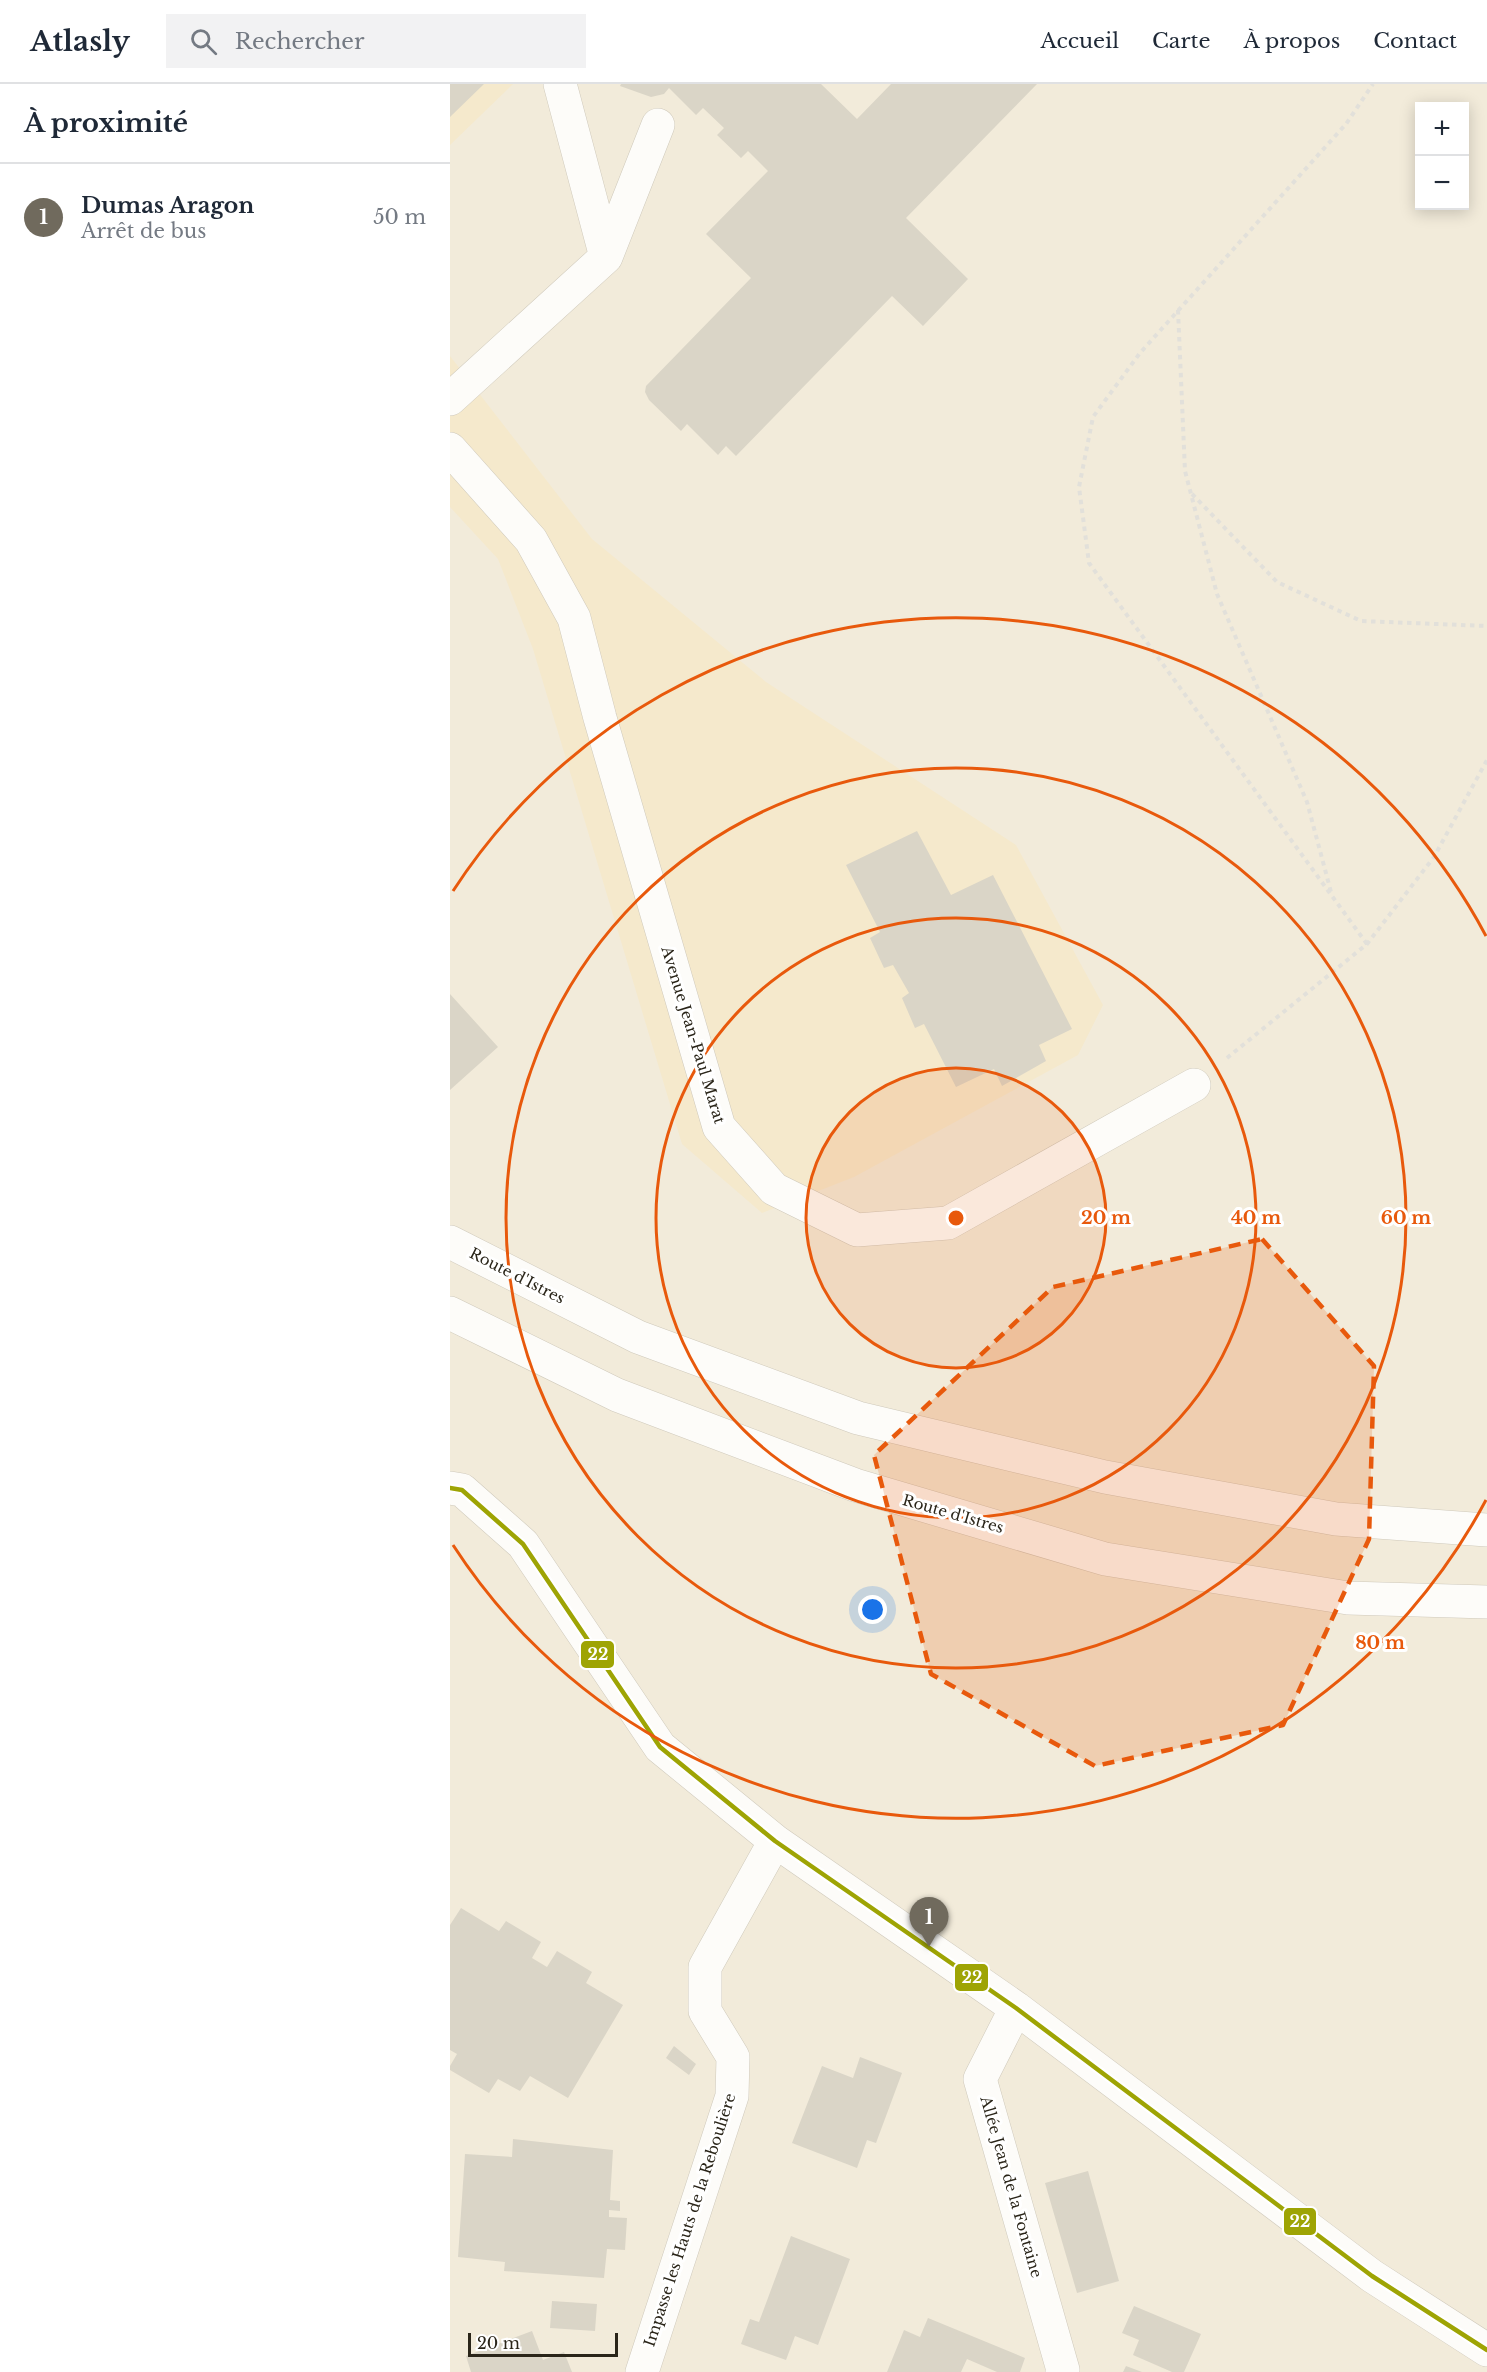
<!DOCTYPE html>
<html lang="fr">
<meta charset="utf-8">
<style>
:root{--surface:#fff;--page:#f2f2f3;--text:#1f2937;--muted:#747a83;--line:#e0e1e3;--accent:#706a5d}
body{margin:0;font-family:"Libre Baskerville",serif;background:var(--page);color:var(--text)}
.controls{position:absolute;right:18px;top:18px;display:grid;overflow:hidden;border-radius:0px;box-shadow:0 3px 15px #0003}
.controls button{width:54px;height:54px;display:grid;place-items:center;padding:0;border:0;border-bottom:2px solid var(--line);background:var(--surface);color:var(--text);font:30px sans-serif}
.scale{position:absolute;left:18px;bottom:15px;width:150px;box-sizing:border-box;padding-left:6px;border:3px solid #2a2519;border-top:0;font-size:16px;line-height:21px;white-space:nowrap;color:#2a2519;-webkit-text-stroke:4px #fff;paint-order:stroke}
.you{position:absolute;left:423px;top:1526px;width:21px;height:21px;margin:-15px;border:4px solid #fff;border-radius:50%;background:#1a73e8;box-shadow:0 0 0 9px #1a73e833}
.badge{display:grid;place-items:center;width:39px;height:39px;border-radius:50%;background:var(--accent);color:#fff;font-size:20px;font-weight:700}
.pin{position:absolute;translate:-50% -50px;filter:drop-shadow(0 2px 3px #0008)}
.pin::after{content:'';position:absolute;top:32px;width:21px;height:18px;background:inherit;clip-path:polygon(0 0,100% 0,50% 100%)}
.list{margin:0;padding:0;list-style:none}
h2{display:flex;justify-content:space-between;align-items:center;height:78px;margin:0;padding:0 24px;font-size:26px}
h2 small{font-size:20px;font-weight:400;color:var(--muted)}
.list li{display:grid;grid-template-columns:39px 1fr auto;gap:18px;align-items:center;box-sizing:border-box;height:108px;padding:0 24px;border-top:2px solid var(--line)}
.list b{display:block;font-size:22px;white-space:nowrap}
.list p{margin:0;font-size:20px;white-space:nowrap;color:var(--muted)}
.list em{font-size:20px;font-style:normal;color:var(--muted)}
.icon{flex:none;width:33px;height:33px;fill:none;stroke:currentColor;stroke-width:2;stroke-linecap:round;stroke-linejoin:round}
.map{position:relative;flex:none;width:1037px;height:2288px;overflow:hidden}
header{display:flex;align-items:center;gap:36px;box-sizing:border-box;height:84px;padding:0 30px;background:var(--surface);border-bottom:2px solid var(--line)}
header strong{font-size:28px}
nav{display:flex;gap:33px;margin-inline-start:auto;font-size:21px}
.search{width:420px;height:54px;background:var(--page);display:flex;align-items:center;gap:15px;box-sizing:border-box;padding:0 21px;border-radius:0px;color:var(--muted);font-size:22px}
main{display:flex}
aside{flex:1;background:var(--surface)}
.map>svg:first-child{display:block}
.built{fill:#f5e9cc}
.building{fill:#dad5c7}
.lines{fill:none;stroke-linecap:round;stroke-linejoin:round}
.minor-casing{stroke:#cfc9bb;stroke-width:34}
.major-casing{stroke:#cfc9bb;stroke-width:34}
.path{stroke:#e2e0da;stroke-width:4;stroke-dasharray:4.5 4.5;stroke-linecap:butt}
.minor{stroke:#fdfcf9;stroke-width:33}
.major{stroke:#fdfcf9;stroke-width:33}
.bus-1-casing{stroke:#fff;stroke-width:9}
.bus-1{stroke:#9ea404;stroke-width:4.5}
.marked{fill:#e8590c;fill-opacity:0.2;stroke:#e8590c;stroke-width:4.5;stroke-dasharray:12 8;stroke-linejoin:round}
.ring{fill:none;stroke:#e8590c;stroke-width:3}
.labels{text-anchor:middle;stroke-width:6;stroke-linejoin:round;paint-order:stroke}
.street-label{font-size:15px;fill:#2a2519;stroke:#fff}
.centre{fill:#e8590c;stroke:#fff;stroke-width:3}
.ring-label{font-size:18px;text-anchor:middle;font-weight:bold;fill:#e8590c;stroke:#fff;stroke-width:6;stroke-linejoin:round;paint-order:stroke}
.line-badge{stroke:#fff;stroke-width:2}
.badge-label{font-size:16px;text-anchor:middle;font-weight:bold;fill:#fff}
</style>
<header>
<strong>Atlasly</strong>
<div class="search"><svg class="icon" aria-label="search" viewBox="0 0 24 24"><circle cx="10" cy="10" r="6"/><path d="M15 15l6 6"/></svg>Rechercher</div>
<nav><a>Accueil</a><a>Carte</a><a>À propos</a><a>Contact</a></nav>
</header>
<main>
<aside>
<h2>À proximité<small></small></h2>
<ul class="list">
<li><span class="badge">1</span><div><b>Dumas Aragon</b><p>Arrêt de bus</p></div><em>50 m</em></li>
</ul>
</aside>
<div class="map">
<svg width="1037" height="2288" viewBox="0 0 1037 2288">
<rect width="100%" height="100%" fill="#f2ebda"/>
<path class="built" d="M 0,0 L 63,0 L 0,61 Z
M 0,272 L 142,455 L 316,598 L 566,761 L 653,921 L 628,971 L 404,1093 L 312,1129 L 232,1060 L 83,565 L 48,475 L 0,423 Z"/>
<path class="building" d="M 0,0 L 34,0 L 0,33 Z
M 171,0 L 371,0 L 407,35 L 441,0 L 587,0 L 456,134 L 518,195 L 473,242 L 442,212 L 286,372 L 276,362 L 268,371 L 237,340 L 231,347 L 199,316 L 195,308 L 196,302 L 301,194 L 256,150 L 318,87 L 298,67 L 291,74 L 267,51 L 274,44 L 253,24 L 246,31 L 219,4 L 214,10 L 201,13 L 170,2 Z
M 467,747 L 501,811 L 543,791 L 622,945 L 589,961 L 596,977 L 552,1002 L 544,985 L 506,1003 L 474,940 L 465,944 L 452,914 L 459,909 L 443,881 L 434,884 L 420,854 L 430,848 L 396,781 Z
M 0,910 L 48,963 L 0,1006 Z
M 11,1824 L 49,1847 L 56,1837 L 91,1858 L 82,1874 L 97,1883 L 107,1867 L 142,1888 L 136,1899 L 173,1921 L 118,2014 L 80,1992 L 70,2007 L 48,1995 L 39,2009 L 0,1986 L 0,1982 L 7,1970 L 0,1966 L 0,1841 Z
M 224,1962 L 246,1980 L 239,1991 L 216,1974 Z
M 410,1973 L 452,1989 L 426,2059 L 417,2056 L 407,2084 L 342,2059 L 372,1982 L 403,1994 Z
M 63,2055 L 163,2066 L 160,2116 L 170,2117 L 170,2127 L 159,2126 L 159,2133 L 177,2134 L 175,2166 L 157,2165 L 154,2194 L 54,2187 L 55,2178 L 8,2173 L 15,2070 L 62,2073 Z
M 638,2087 L 669,2197 L 627,2209 L 595,2099 Z
M 341,2152 L 400,2175 L 368,2261 L 345,2252 L 336,2276 L 291,2260 L 300,2235 L 309,2238 Z
M 102,2217 L 147,2220 L 145,2247 L 100,2244 Z
M 684,2222 L 751,2250 L 734,2288 L 722,2288 L 683,2271 L 689,2256 L 672,2249 Z
M 478,2234 L 575,2274 L 570,2288 L 547,2288 L 517,2275 L 511,2288 L 437,2288 L 454,2246 L 470,2253 Z
M 82,2247 L 93,2276 L 114,2268 L 122,2288 L 21,2288 L 16,2272 Z
M 676,2282 L 692,2288 L 673,2288 Z"/>
<g class="lines">
<defs>
<path id="minor" d="M 110,0 L 156,173
M 0,315 L 156,173 L 208,41
M 0,365 L 81,456 L 124,534 L 150,634 L 269,1043 L 324,1105 L 407,1146 L 498,1139 L 744,1001
M 0,1404 L 12,1406 L 73,1460 L 210,1663 L 325,1757 L 566,1924 L 922,2192 L 1037,2266
M 566,1924 L 530,1995 L 613,2286 L 612,2288
M 192,2288 L 282,2012 L 283,1973 L 255,1927 L 255,1883 L 325,1757"/>
<path id="major" d="M 0,1158 L 188,1253 L 408,1334 L 655,1393 L 886,1435 L 1037,1446
M 0,1229 L 167,1311 L 405,1401 L 655,1475 L 898,1514 L 1037,1518"/>
</defs>
<use href="#minor" class="minor-casing"/>
<use href="#major" class="major-casing"/>
<path class="path" d="M 728,226 L 735,387 L 767,510 L 857,718 L 881,808
M 742,410 L 827,498 L 911,537 L 1037,542
M 917,860 L 639,479 L 629,403 L 643,333 L 690,269 L 896,40 L 923,0
M 777,974 L 917,860 L 984,773 L 1037,676"/>
<use href="#minor" class="minor"/>
<use href="#major" class="major"/>
<defs>
<path id="bus-1" d="M 0,1404 L 12,1406 L 73,1460 L 210,1663 L 325,1757 L 566,1924 L 922,2192 L 1037,2266"/>
</defs>
<use href="#bus-1" class="bus-1-casing"/>
<use href="#bus-1" class="bus-1"/>
</g>
<path class="marked" d="M 812,1155 L 924,1282 L 919,1455 L 833,1641 L 645,1682 L 481,1590 L 424,1371 L 603,1203 Z"/>
<circle cx="506" cy="1134" r="150" fill="#e8590c" fill-opacity=".12"/>
<g class="ring">
<circle cx="506" cy="1134" r="150"/>
<circle cx="506" cy="1134" r="300"/>
<circle cx="506" cy="1134" r="450"/>
<path d="M1036 1416A600 600 0 0 1 3 1461M3 807A600 600 0 0 1 1036 852"/>
</g>
<g class="labels">
<g class="street-label">
<text transform="translate(243 951) rotate(73)" y="5">Avenue Jean-Paul Marat</text>
<text transform="translate(67 1192) rotate(27)" y="5">Route d'Istres</text>
<text transform="translate(503 1430) rotate(16)" y="5">Route d'Istres</text>
<text transform="translate(561 2103) rotate(74)" y="5">Allée Jean de la Fontaine</text>
<text transform="translate(240 2136) rotate(-72)" y="5">Impasse les Hauts de la Reboulière</text>
</g>
</g>
<circle cx="506" cy="1134" r="9" class="centre"/>
<g class="ring-label">
<text x="656" y="1140">20 m</text>
<text x="806" y="1140">40 m</text>
<text x="956" y="1140">60 m</text>
<text x="930" y="1565">80 m</text>
</g>
<g class="line-badge">
<rect x="130" y="1556" width="35" height="29" rx="6" fill="#9ea404"/>
<rect x="504" y="1879" width="35" height="29" rx="6" fill="#9ea404"/>
<rect x="833" y="2123" width="34" height="29" rx="6" fill="#9ea404"/>
</g>
<g class="badge-label">
<text x="148" y="1576">22</text>
<text x="522" y="1899">22</text>
<text x="850" y="2143">22</text>
</g>
</svg>
<div class="controls">
<button>+</button>
<button>−</button>
</div>
<div class="scale">20 m</div>
<div class="you"></div>
<div class="pin badge" style="left:479px;top:1863px">1</div>
</div>
</main>
